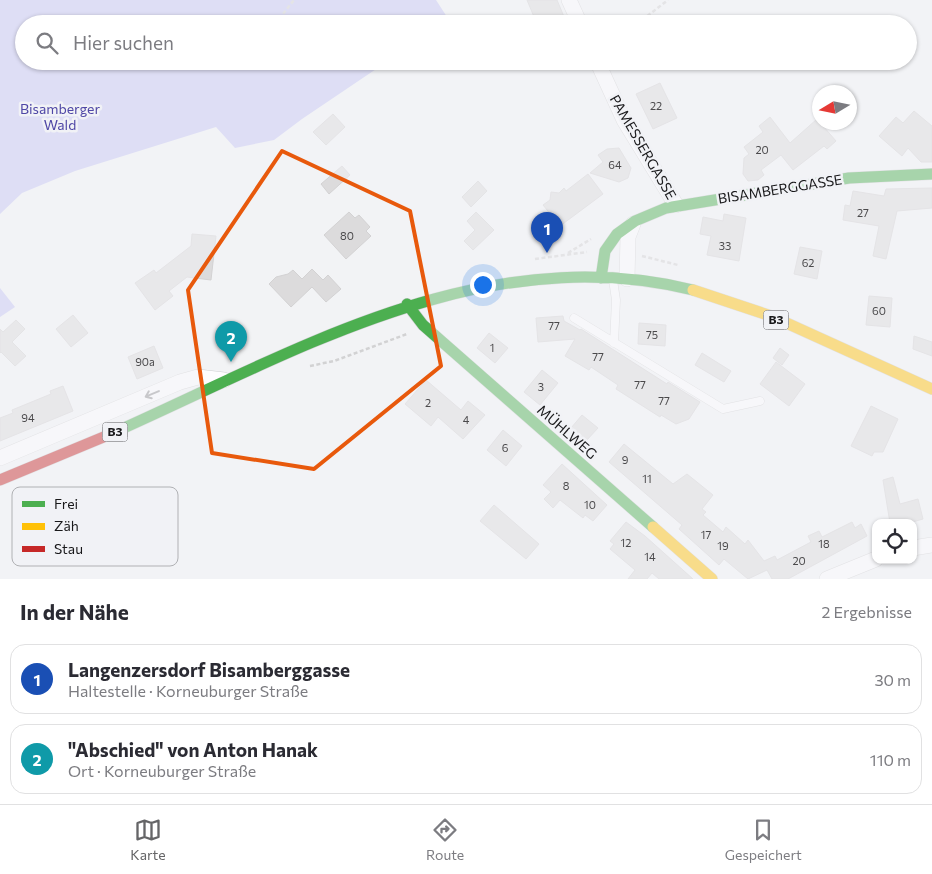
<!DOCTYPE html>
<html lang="de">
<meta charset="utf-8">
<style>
:root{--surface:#fff;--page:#f2f2f3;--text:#2b2b33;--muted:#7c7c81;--line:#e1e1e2;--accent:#656567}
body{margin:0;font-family:Commissioner,sans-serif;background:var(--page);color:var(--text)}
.controls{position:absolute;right:15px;bottom:15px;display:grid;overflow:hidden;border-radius:10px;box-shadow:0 1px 4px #0004}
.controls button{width:45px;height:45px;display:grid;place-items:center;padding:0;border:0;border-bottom:1px solid var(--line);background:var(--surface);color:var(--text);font:25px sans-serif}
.compass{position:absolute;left:812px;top:85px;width:45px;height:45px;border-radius:50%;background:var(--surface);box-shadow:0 1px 4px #0004;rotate:260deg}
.you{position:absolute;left:482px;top:284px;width:18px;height:18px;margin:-12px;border:4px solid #fff;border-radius:50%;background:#1a73e8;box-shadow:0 0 0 8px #1a73e833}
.badge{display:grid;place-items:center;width:32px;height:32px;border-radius:50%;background:var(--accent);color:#fff;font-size:16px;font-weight:700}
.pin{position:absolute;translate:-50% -41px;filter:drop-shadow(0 1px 2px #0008)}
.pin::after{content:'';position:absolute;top:26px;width:18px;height:15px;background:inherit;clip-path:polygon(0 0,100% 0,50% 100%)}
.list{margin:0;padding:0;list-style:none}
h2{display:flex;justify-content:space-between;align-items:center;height:65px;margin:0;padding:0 20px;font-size:21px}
h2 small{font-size:16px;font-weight:400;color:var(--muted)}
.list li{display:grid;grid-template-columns:32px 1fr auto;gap:15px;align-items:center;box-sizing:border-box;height:70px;margin:0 10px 10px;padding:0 10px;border:1px solid var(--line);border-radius:15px}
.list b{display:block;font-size:19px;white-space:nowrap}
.list p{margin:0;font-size:16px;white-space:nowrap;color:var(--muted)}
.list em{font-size:16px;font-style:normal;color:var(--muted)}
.icon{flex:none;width:28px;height:28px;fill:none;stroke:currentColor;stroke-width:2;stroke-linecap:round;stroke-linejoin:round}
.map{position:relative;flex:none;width:932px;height:579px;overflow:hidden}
.search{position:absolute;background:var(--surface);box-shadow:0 1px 4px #0004;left:15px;right:15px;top:15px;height:55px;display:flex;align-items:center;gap:12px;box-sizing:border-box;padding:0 18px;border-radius:28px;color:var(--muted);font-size:19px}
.sheet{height:225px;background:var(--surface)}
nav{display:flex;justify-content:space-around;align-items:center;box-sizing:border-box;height:70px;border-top:1px solid var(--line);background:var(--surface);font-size:14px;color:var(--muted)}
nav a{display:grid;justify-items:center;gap:2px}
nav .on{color:var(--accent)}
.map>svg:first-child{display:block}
.forest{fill:#c5c6f4}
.building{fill:#dcdbdc;stroke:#d3d2d3}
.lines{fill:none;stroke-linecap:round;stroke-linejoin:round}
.lane-casing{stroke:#cecfd1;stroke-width:9}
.street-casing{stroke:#cecfd1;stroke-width:16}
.fast-casing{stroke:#cecfd1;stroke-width:12}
.slow-casing{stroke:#cecfd1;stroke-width:12}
.jam-casing{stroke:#cecfd1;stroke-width:12}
.path{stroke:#d2d2d3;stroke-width:2.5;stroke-dasharray:4 2.5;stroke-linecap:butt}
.lane{stroke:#fdfdfe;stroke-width:8}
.street{stroke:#fdfdfe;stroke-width:15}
.fast{stroke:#4caf50;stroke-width:11}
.slow{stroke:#ffc107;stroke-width:11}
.jam{stroke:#c62828;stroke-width:11}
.oneway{stroke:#969698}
.marked{fill:none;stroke:#e8590c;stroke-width:4;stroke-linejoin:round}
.labels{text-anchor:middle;stroke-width:5;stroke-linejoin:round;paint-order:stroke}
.number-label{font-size:11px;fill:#4b4a4c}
.shield{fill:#f1f2f6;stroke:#5a5a5d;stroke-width:1}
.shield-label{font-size:12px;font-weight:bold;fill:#19191b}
.park-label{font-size:14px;fill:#4f47a6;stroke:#f1f2f6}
.street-label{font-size:14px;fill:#19191b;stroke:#f1f2f6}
.key{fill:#f1f2f6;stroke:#b0b1b4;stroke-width:1}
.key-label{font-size:14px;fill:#19191b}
</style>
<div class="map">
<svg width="932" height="579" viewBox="0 0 932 579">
<rect width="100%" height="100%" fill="#f2f3f5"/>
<path class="forest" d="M 0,0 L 436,0 L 449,20 L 444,24 L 24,24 L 24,61 L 388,61 L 302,119 L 274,140 L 235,148 L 216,127 L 75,171 L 22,193 L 0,214 Z
M 0,288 L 15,307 L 0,317 Z"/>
<path class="building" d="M 527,0 L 557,0 L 567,24 L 537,24 Z
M 660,83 L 677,118 L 653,129 L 636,94 Z
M 914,111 L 932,126 L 932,162 L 921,162 L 908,148 L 902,156 L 879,136 L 896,117 L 903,123 Z
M 333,114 L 345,127 L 326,145 L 313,132 Z
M 770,117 L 790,143 L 817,119 L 836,141 L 827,149 L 824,146 L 793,170 L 781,155 L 761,170 L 764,175 L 758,180 L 748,181 L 743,174 L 744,158 L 749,154 L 744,147 L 763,132 L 759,126 Z
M 619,148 L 631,168 L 628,178 L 619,182 L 590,173 L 603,162 L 598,155 L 607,149 Z
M 342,166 L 350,175 L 329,194 L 321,184 Z
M 588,174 L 603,194 L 560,226 L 543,205 L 550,200 L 551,192 L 559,193 L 564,188 L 566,191 Z
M 478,181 L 487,191 L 471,207 L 462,197 Z
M 932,188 L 932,208 L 897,211 L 886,259 L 873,256 L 879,226 L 843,220 L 845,205 L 850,206 L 853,191 L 884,196 L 886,189 Z
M 349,212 L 355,218 L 359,215 L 370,227 L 366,231 L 371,236 L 346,259 L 324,235 Z
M 476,212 L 494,230 L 473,250 L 464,241 L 475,230 L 467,221 Z
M 724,214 L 746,218 L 739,261 L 707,255 L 711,236 L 700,234 L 703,217 L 723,221 Z
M 192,234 L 216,236 L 211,280 L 187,277 L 169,291 L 173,296 L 155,310 L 135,283 L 154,270 L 156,273 L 191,246 Z
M 800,247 L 822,251 L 817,279 L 794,274 Z
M 312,269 L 323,280 L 328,275 L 341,289 L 326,302 L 312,287 L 291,307 L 269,284 L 276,277 L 288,274 L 293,270 L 302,279 Z
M 869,296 L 892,298 L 890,327 L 866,325 Z
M 73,315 L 88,333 L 71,347 L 56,329 Z
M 563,316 L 564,321 L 580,330 L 581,329 L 667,384 L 668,382 L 700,402 L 689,419 L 676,424 L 661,415 L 660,417 L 616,389 L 618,385 L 591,367 L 589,370 L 565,356 L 575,339 L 538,342 L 536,318 Z
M 16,320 L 25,329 L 12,342 L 26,356 L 15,366 L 1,352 L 0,353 L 0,329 L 3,332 Z
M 639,323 L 666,325 L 665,346 L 638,344 Z
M 489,333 L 508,348 L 495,363 L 477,348 Z
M 914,336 L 932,342 L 932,356 L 913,349 Z
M 154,346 L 163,368 L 137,379 L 128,357 Z
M 780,348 L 789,355 L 782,365 L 773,358 Z
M 702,353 L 731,371 L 724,382 L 695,365 Z
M 776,362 L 805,384 L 789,406 L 760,384 Z
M 542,370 L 558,383 L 540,405 L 524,392 Z
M 426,380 L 461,410 L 468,401 L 485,415 L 463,439 L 438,417 L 431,426 L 405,404 Z
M 63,386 L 73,411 L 0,441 L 0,418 L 13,413 L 12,410 L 51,394 L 50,391 Z
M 871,406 L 898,419 L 883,452 L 874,452 L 872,456 L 851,446 Z
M 582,415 L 598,428 L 586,441 L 571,428 Z
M 503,430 L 522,446 L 506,466 L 487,450 Z
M 624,444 L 673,484 L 687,474 L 713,495 L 702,509 L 706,512 L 703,515 L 723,532 L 726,527 L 745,544 L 748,540 L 764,561 L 775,556 L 777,560 L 811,542 L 808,536 L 819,531 L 822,537 L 852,522 L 855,528 L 861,524 L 867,536 L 788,579 L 772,579 L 767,570 L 748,579 L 724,559 L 719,565 L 679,529 L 682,525 L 609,462 Z
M 562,464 L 607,505 L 593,521 L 585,515 L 583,518 L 560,500 L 553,508 L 544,499 L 551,492 L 543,485 Z
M 893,477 L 900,504 L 918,499 L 923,519 L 909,523 L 890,523 L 883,480 Z
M 494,505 L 539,544 L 526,559 L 480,521 Z
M 626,522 L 645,536 L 693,579 L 659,579 L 652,573 L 647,579 L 628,579 L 635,570 L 610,549 L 614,544 L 610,541 Z"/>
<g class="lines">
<defs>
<path id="lane" d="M 613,280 L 616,300 L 614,343
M 574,318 L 723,409 L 760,401"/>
<path id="street" d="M 569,0 L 580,24
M 597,61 L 624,120 L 676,205
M 627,279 L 628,237 L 633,224
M 0,458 L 180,382 L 198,377 L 224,380
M 913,548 L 932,545
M 827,579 L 876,559"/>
<path id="fast" d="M 601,278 L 605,251 L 617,234 L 635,221 L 666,208 L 849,178 L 932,174
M 407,304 L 423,325 L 653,527
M 106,436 C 292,354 481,238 693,290"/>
<path id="slow" d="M 693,290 L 771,316 L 932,389
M 653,527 L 712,579"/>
<path id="jam" d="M 0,480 L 106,436"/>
</defs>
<use href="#lane" class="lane-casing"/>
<use href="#street" class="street-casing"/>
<use href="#fast" class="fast-casing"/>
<use href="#slow" class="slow-casing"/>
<use href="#jam" class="jam-casing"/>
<path class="path" d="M 275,24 L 294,0
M 637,24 L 668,0
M 275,68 L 279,61
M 568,253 L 591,239
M 642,256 L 678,265
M 535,259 L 587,252
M 310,366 L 334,361 L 407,334"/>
<use href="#lane" class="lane"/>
<use href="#street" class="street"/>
<use href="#fast" class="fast"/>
<use href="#slow" class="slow"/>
<use href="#jam" class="jam"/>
</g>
<defs><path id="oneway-shaft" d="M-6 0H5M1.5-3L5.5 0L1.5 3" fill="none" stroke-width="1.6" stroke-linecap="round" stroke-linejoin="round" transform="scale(1.25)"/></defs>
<use class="oneway" href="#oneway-shaft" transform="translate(152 394) rotate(157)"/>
<path d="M0 0H932V579H0ZM 282,151 L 410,211 L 441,366 L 314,469 L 212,453 L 188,290 Z" fill="#f2f3f5" fill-opacity=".55" fill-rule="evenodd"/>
<path class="marked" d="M 282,151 L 410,211 L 441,366 L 314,469 L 212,453 L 188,290 Z"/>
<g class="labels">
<g class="number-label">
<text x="656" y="110">22</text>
<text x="762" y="154">20</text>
<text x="615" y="169">64</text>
<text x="863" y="217">27</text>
<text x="347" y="240">80</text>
<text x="725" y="250">33</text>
<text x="808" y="267">62</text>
<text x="879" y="315">60</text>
<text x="554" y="330">77</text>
<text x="652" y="339">75</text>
<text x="492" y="352">1</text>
<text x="598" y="361">77</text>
<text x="145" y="366">90a</text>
<text x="640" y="389">77</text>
<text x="541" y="391">3</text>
<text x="664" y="405">77</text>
<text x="428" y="407">2</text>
<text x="28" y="422">94</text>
<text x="466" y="424">4</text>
<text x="505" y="452">6</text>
<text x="625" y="464">9</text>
<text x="647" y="483">11</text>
<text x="566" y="490">8</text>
<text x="590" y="509">10</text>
<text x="706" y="539">17</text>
<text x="626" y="547">12</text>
<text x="824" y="548">18</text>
<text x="723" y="550">19</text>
<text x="650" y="561">14</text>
<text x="799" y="565">20</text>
</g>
<g class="shield">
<rect x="763.5" y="310.5" width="25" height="19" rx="4"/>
<rect x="102.5" y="422.5" width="25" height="19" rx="4"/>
</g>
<g class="shield-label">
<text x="776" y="324">B3</text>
<text x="115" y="436">B3</text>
</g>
<g class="park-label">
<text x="60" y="114">Bisamberger<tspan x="60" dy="16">Wald</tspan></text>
</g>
<g class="street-label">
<text transform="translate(643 147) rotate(60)" y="5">PAMESSERGASSE</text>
<text transform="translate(780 189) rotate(-9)" y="5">BISAMBERGGASSE</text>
<text transform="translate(567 432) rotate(41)" y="5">MÜHLWEG</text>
</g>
</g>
<rect x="12" y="487" width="166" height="79" rx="8" class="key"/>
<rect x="22" y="501" width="23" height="6" fill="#4caf50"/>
<rect x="22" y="523" width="23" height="7" fill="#ffc107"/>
<rect x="22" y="546" width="23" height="6" fill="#c62828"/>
<g class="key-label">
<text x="54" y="509">Frei</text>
<text x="54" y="531">Zäh</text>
<text x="54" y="554">Stau</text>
</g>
</svg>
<div class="controls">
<button><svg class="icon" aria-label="locate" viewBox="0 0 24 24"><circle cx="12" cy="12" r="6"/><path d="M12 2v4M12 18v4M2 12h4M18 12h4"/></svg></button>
</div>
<svg class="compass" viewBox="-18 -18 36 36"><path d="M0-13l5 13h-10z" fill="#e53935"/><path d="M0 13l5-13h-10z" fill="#7c7c81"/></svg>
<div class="you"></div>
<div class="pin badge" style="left:547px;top:253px;background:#1a4fb4">1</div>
<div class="pin badge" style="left:231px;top:362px;background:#0f9aa8">2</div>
<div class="search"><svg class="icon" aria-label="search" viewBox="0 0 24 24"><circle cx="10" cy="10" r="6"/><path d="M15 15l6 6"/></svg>Hier suchen</div>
</div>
<section class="sheet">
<h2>In der Nähe<small>2 Ergebnisse</small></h2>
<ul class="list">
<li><span class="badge" style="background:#1a4fb4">1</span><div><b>Langenzersdorf Bisamberggasse</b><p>Haltestelle · Korneuburger Straße</p></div><em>30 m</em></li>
<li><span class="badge" style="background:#0f9aa8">2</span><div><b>&quot;Abschied&quot; von Anton Hanak</b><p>Ort · Korneuburger Straße</p></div><em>110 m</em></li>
</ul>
</section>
<nav>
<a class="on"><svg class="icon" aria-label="map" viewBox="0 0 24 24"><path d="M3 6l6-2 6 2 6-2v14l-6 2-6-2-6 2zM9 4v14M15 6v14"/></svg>Karte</a>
<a><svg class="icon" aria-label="directions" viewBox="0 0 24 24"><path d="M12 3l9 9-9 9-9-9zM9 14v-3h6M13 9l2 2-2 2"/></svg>Route</a>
<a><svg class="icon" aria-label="saved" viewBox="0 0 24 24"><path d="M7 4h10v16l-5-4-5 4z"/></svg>Gespeichert</a>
</nav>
